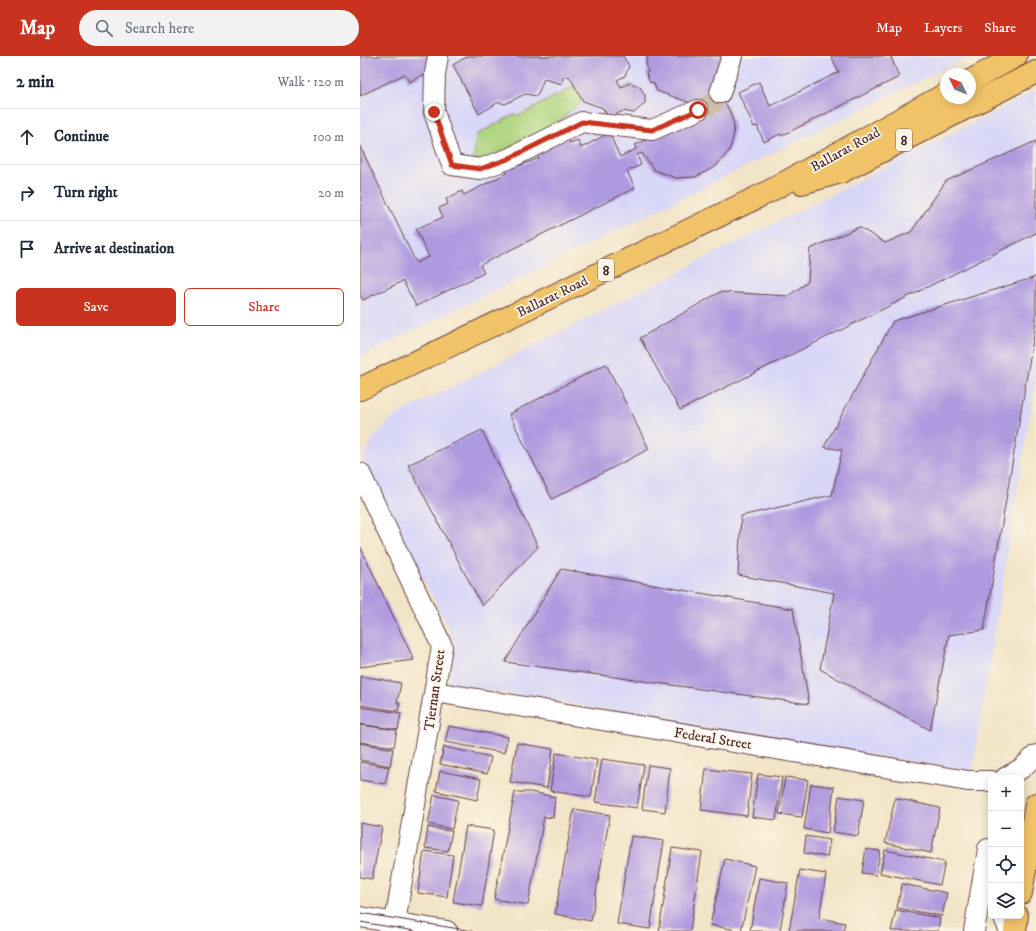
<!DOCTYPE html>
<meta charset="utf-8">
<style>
:root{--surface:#fff;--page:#f2f2f3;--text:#1f2937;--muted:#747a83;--line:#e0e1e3;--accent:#c8321e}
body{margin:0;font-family:"IM FELL DW Pica",serif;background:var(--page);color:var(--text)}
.controls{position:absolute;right:12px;bottom:12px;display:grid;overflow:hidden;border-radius:6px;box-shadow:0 2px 10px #0003}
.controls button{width:36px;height:36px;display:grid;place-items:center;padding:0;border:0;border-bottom:1px solid var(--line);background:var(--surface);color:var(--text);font:20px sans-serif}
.compass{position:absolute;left:580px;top:12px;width:36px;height:36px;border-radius:50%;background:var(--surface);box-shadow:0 2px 10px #0003;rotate:313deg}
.stop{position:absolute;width:12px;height:12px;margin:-9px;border:3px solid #c8321e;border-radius:50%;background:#fff}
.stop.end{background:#c8321e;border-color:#fff;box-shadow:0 1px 4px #0008}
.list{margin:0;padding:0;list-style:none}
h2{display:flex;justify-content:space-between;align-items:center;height:52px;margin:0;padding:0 16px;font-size:17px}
h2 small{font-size:13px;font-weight:400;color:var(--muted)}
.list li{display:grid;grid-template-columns:26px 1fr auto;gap:12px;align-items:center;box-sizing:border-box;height:56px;padding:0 16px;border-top:1px solid var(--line)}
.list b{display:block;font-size:15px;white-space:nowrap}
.list em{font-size:13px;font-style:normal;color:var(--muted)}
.actions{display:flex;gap:8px;padding:12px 16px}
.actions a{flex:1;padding:9px 0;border:1px solid var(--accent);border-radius:6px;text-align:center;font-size:14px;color:var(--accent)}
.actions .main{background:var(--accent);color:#fff}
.icon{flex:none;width:22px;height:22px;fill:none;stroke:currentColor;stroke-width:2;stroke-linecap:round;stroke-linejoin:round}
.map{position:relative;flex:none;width:676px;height:875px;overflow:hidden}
header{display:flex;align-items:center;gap:24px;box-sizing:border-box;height:56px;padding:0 20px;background:var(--accent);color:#fff}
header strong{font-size:19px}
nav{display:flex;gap:22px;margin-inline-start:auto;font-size:14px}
.search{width:280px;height:36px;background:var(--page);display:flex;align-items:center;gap:10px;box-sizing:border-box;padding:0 14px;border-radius:22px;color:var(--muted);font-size:15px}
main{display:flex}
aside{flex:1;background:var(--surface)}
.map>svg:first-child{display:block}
.built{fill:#d8d7f8}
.green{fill:#aed47e;stroke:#7c7a54}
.building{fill:#ae9adf}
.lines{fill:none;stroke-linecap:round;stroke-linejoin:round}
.minor-tunnel{stroke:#d0bda7;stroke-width:20;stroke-dasharray:20 10;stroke-linecap:butt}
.minor-casing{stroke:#633d42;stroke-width:22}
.highway-casing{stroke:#633d42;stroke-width:24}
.minor{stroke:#fff;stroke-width:20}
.highway{stroke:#f1c369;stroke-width:22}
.tram{stroke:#4a1f2b;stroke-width:1}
.route{stroke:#c8321e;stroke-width:5}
.labels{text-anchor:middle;stroke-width:3.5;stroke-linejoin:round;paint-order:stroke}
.shield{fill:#fcf5e5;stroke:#7f5f63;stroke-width:1}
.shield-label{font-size:13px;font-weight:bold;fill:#4a1f2b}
.street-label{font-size:14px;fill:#4a1f2b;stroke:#fcf5e5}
</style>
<header>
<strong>Map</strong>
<div class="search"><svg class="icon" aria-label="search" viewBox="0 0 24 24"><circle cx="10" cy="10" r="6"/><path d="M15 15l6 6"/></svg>Search here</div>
<nav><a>Map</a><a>Layers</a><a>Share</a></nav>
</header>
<main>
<aside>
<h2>2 min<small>Walk · 120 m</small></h2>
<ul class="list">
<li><svg class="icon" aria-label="ahead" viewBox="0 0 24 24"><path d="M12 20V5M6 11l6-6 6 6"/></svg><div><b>Continue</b></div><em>100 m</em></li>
<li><svg class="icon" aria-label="right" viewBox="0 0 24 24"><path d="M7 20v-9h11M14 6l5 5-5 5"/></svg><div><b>Turn right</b></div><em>20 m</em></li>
<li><svg class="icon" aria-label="arrive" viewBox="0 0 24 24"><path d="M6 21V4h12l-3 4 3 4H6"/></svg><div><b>Arrive at destination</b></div></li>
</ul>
<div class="actions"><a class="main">Save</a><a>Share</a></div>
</aside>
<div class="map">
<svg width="676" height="875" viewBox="0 0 676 875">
<rect width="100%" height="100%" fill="#fcf5e5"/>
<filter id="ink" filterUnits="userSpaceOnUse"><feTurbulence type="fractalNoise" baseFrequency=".025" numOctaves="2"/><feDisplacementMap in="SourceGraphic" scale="8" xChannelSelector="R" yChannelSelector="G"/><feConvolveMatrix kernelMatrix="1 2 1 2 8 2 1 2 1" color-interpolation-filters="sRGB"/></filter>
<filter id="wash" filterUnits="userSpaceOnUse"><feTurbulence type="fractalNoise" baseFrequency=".012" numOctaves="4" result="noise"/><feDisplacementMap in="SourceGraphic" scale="16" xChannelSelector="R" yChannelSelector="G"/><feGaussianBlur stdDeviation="0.9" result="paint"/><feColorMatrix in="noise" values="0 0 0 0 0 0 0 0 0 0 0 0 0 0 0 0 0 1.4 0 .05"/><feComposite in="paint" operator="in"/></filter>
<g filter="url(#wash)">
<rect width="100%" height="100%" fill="#f2e4c6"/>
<path class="built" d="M 0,0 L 610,0 L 0,301 Z
M 676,35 L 676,320 L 612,716 L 89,628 L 92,580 L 2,402 L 17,377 L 38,358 Z"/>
<path class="green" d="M 214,30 L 223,45 L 193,70 L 113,110 L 116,79 L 153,59 L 160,59 Z"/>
<g id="blocks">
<path class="building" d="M 0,0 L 82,0 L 71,15 L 49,26 L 45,18 L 0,40 Z
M 108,0 L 263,0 L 269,10 L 265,20 L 257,24 L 261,31 L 270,27 L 280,31 L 285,39 L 285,47 L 274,57 L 263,55 L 249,62 L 243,52 L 223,45 L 209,20 L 203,22 L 202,28 L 184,23 L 177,40 L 165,38 L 145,48 L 139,46 L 119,58 L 93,9 Z
M 288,0 L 362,0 L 354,25 L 370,56 L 374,69 L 373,82 L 369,95 L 355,111 L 335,121 L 316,122 L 294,114 L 282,97 L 277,99 L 281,109 L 267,115 L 275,132 L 120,209 L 124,217 L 56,250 L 43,225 L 3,244 L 0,239 L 0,90 L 56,207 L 69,201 L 56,173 L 83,161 L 79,152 L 88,148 L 86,143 L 102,135 L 104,139 L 147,117 L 145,113 L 158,106 L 159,110 L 179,102 L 177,97 L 208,82 L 210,87 L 218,84 L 221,92 L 249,77 L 260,101 L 276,93 L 275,89 L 307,74 L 336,49 L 297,35 L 293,26 L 290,27 L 286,17 L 288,16 L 286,7 Z
M 471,0 L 533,0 L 531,1 L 539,21 L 421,80 L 420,78 L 404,86 L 397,70 L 394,71 L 378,36 L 399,26 L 410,50 L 479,16 Z
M 676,85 L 676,177 L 320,354 L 280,282 L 360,236 L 428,240 L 448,226 L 450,193 L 499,171 L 525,187 L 551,176 L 586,125 Z
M 676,221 L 676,266 L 624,574 L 589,579 L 570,674 L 460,613 L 474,537 L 378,519 L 381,460 L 472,439 L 482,394 L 464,391 L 533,265 Z
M 246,308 L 289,393 L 192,443 L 149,358 Z
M 122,374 L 178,491 L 122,550 L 48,409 Z
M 0,490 L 54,604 L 0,611 Z
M 201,513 L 433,553 L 449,648 L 145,606 Z
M 1,620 L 41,627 L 37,647 L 40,647 L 38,655 L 0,649 Z
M 0,651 L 41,657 L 38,674 L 0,668 Z
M 0,669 L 37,674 L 34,691 L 0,686 Z
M 89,670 L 148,681 L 144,697 L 85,686 Z
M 0,687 L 33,693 L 30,710 L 0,704 Z
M 157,687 L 193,693 L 187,732 L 150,726 Z
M 84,691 L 131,701 L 127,718 L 80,708 Z
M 196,697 L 237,704 L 231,741 L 190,735 Z
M 242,703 L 284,709 L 277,752 L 235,746 Z
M 0,706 L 29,711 L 25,728 L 0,724 Z
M 288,709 L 310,712 L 305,756 L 282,753 Z
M 346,713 L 392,718 L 387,760 L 341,754 Z
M 80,715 L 121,723 L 117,744 L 76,735 Z
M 398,718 L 422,721 L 416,764 L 392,761 Z
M 425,721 L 448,724 L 442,761 L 419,758 Z
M 451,728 L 474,731 L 468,777 L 444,773 Z
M 155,736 L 171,736 L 195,741 L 193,762 L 184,761 L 168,849 L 134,843 Z
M 74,739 L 98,744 L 92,773 L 68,768 Z
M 479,740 L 504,744 L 498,780 L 473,776 Z
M 535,742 L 580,752 L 571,797 L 525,787 Z
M 214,753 L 250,759 L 231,865 L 195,858 Z
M 0,767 L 22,771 L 12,823 L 0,821 Z
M 106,770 L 134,774 L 122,850 L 93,846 Z
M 68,771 L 92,775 L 88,795 L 65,792 Z
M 271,780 L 304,785 L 290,873 L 257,868 Z
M 446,780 L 470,784 L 467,801 L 444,797 Z
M 312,792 L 342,796 L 330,875 L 299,875 Z
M 506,793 L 520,795 L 516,819 L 502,817 Z
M 525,794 L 585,806 L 580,829 L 520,817 Z
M 64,795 L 93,799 L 87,841 L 58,837 Z
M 365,803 L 395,810 L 381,875 L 350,869 Z
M 440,814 L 466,818 L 459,862 L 485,867 L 483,875 L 429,875 Z
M 399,822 L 428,827 L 420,875 L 390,875 Z
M 542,828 L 587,837 L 582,860 L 537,852 Z
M 536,854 L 580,862 L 578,875 L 531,875 Z"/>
</g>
</g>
<g filter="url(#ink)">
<use href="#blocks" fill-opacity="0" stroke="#633d42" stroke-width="1"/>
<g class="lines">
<path class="minor-tunnel" d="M 338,54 L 352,48 L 360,37"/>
<defs>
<path id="minor" d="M 78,0 L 75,18 L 74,56 L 92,109 L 120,113 L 148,103 L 222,66 L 292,74 L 338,54
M 360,37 L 372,0
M 0,417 L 82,590 L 35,866
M 75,636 L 608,725 L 631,725
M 645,722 L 662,712 L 676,699
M 643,860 L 650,875
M 0,861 L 87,875
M 614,875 L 628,793"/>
<path id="highway" d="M 610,25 L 656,0
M 442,127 L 481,116 L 676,16
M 0,333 L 406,137 L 586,38
M 661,837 L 676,748
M 655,875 L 657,860"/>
</defs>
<use href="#minor" class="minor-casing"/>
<use href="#highway" class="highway-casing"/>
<use href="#minor" class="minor"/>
<use href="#highway" class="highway"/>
<path class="tram" d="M 0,857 L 112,875
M 0,866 L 55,875"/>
</g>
</g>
<g class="lines" filter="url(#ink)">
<path class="route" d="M 74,56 L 92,109 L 120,113 L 148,103 L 222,66 L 292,74 L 338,54"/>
</g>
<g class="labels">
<g class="shield">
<rect x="536" y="73" width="16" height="22" rx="3"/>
<rect x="238" y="203" width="16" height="22" rx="3"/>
</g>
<g class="shield-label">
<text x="544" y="89">8</text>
<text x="246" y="219">8</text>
</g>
<g class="street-label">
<text transform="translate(485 93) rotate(-29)" y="5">Ballarat Road</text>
<text transform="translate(192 240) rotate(-26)" y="5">Ballarat Road</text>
<text transform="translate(74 634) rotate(-82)" y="5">Tiernan Street</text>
<text transform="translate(353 682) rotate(9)" y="5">Federal Street</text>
</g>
</g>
</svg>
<div class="controls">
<button>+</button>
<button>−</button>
<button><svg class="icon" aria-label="locate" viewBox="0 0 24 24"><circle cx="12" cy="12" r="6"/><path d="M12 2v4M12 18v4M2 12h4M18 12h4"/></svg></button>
<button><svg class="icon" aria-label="layers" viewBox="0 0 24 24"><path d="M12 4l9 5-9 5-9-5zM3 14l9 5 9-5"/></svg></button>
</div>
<svg class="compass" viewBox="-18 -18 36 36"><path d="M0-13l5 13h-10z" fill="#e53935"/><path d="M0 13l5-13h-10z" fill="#747a83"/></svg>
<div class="stop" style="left:338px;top:54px"></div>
<div class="stop end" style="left:74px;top:56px"></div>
</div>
</main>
